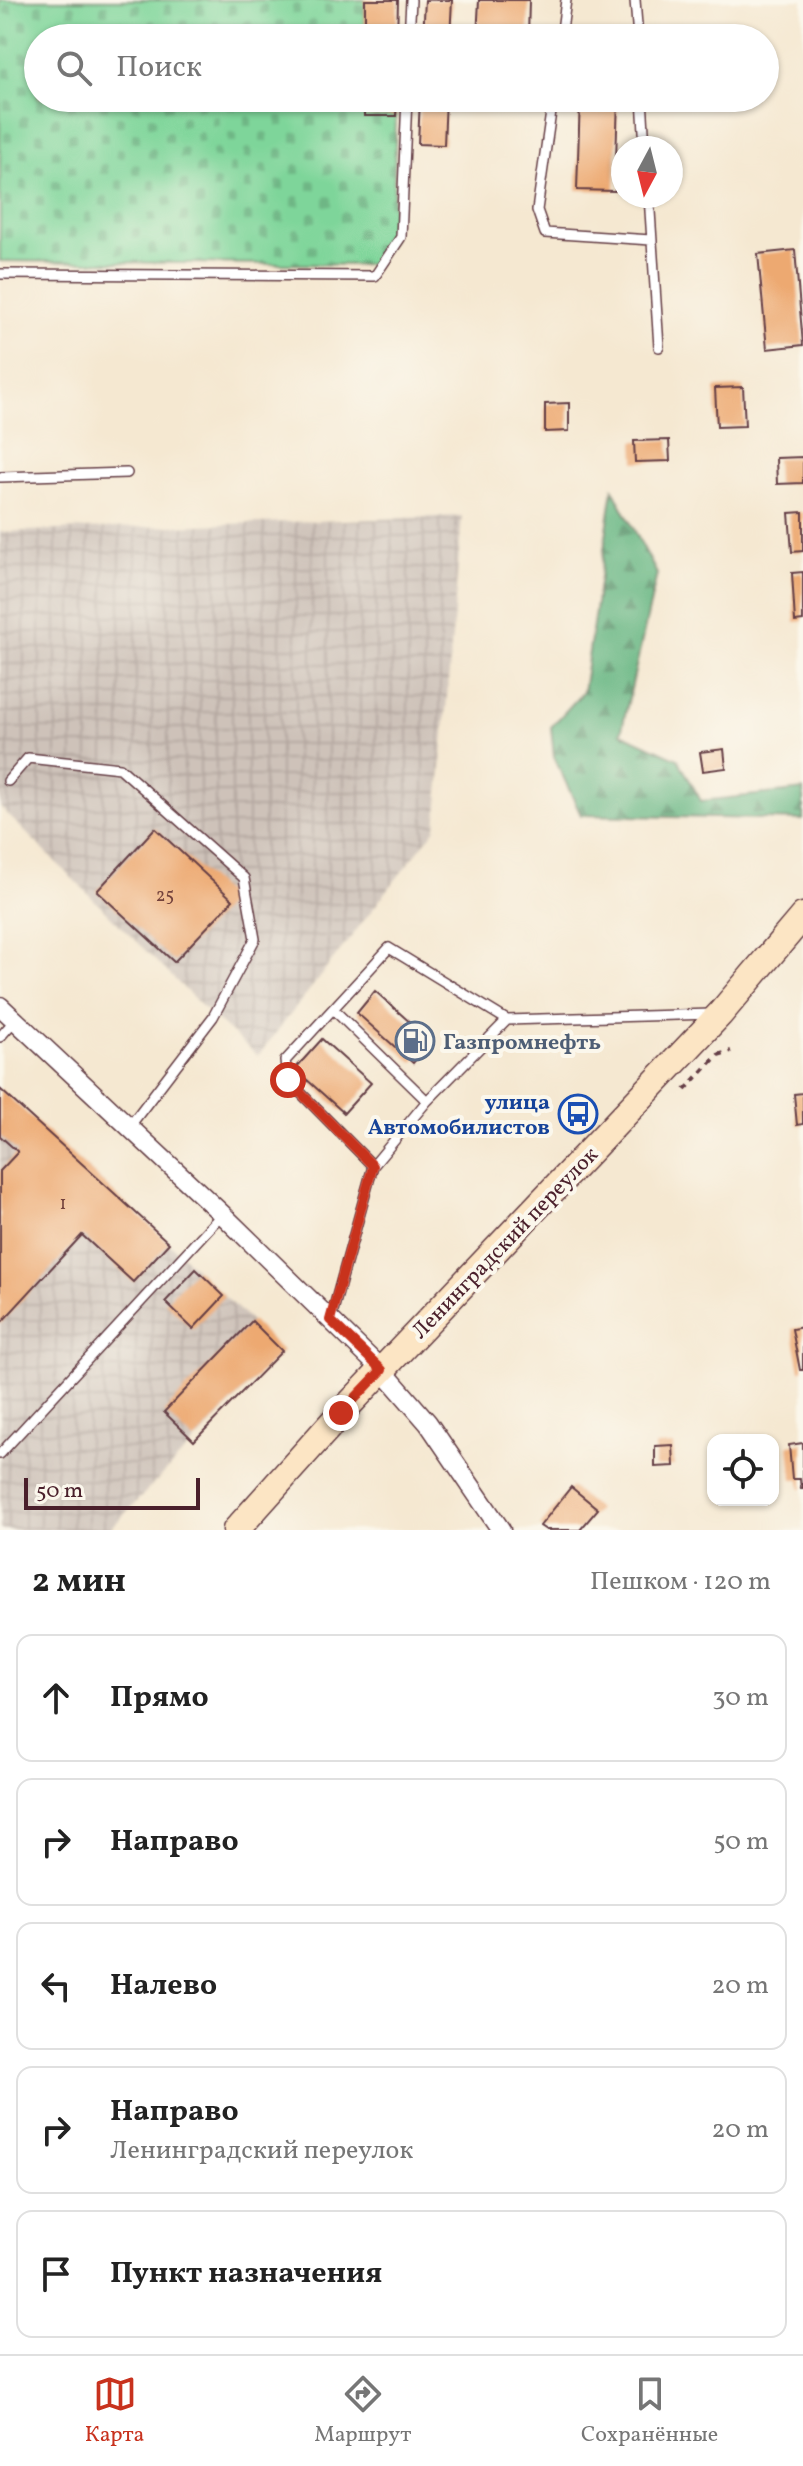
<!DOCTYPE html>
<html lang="ru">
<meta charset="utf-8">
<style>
:root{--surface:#fff;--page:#f2f2f2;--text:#222;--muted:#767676;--line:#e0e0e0;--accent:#c8321e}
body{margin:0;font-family:Vollkorn,serif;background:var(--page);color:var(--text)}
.controls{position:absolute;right:24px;bottom:24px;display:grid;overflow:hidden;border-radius:16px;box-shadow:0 2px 6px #0004}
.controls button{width:72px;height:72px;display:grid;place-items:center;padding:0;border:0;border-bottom:2px solid var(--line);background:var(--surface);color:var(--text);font:40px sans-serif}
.compass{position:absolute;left:611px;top:136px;width:72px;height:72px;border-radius:50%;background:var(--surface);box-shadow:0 2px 6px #0004;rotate:187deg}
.scale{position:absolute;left:24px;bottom:20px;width:176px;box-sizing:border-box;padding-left:8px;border:4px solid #4a1f2b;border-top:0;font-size:22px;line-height:28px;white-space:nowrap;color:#4a1f2b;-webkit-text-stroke:6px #fbf7ec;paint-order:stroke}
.stop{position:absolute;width:24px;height:24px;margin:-18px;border:6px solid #c8321e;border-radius:50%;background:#fff}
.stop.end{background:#c8321e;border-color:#fff;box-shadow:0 2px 8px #0008}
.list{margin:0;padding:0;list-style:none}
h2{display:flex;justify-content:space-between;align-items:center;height:104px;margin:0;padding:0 32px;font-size:34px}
h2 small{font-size:26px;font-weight:400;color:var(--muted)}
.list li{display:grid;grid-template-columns:52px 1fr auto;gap:24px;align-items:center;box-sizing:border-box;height:128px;margin:0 16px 16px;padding:0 16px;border:2px solid var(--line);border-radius:16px}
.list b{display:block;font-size:30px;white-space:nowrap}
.list p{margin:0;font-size:26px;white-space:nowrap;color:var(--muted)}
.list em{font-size:26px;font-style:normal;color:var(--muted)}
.icon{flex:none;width:44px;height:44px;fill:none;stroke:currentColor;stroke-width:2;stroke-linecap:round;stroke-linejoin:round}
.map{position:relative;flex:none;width:803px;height:1530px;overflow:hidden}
.search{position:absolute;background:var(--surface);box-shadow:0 2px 6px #0004;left:24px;right:24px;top:24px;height:88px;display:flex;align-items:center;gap:20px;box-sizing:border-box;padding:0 28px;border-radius:44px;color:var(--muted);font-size:30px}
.sheet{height:824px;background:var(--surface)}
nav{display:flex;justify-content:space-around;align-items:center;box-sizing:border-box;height:112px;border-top:2px solid var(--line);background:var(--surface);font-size:22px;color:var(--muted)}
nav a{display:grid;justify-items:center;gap:4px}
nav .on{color:var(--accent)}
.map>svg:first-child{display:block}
.industrial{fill:url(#industrial-grid)}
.forest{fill:url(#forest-firs);stroke:#586a56;stroke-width:2}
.cemetery{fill:url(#cemetery-stones);stroke:#647a62;stroke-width:2}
.building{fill:#eda971}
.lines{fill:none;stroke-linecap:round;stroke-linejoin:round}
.service-casing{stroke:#643d44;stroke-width:12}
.minor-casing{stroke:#643d44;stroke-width:21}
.secondary-casing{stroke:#643d44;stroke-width:29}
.path{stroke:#643d44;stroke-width:4;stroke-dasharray:6 6;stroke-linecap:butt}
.service{stroke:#fff;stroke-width:9}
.minor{stroke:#fff;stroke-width:18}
.secondary{stroke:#fce5c4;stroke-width:26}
.route{stroke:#c8321e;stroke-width:10}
.labels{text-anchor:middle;stroke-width:8;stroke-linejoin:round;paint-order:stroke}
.number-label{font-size:18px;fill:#73423c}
.service-label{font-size:22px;font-weight:bold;fill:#4e5e75;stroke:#fbf7ec;text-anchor:start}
.transit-label{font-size:22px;font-weight:bold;fill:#164399;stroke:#fbf7ec;text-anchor:end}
.street-label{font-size:22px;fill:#4a1f2b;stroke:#fbf7ec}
</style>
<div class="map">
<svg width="803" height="1530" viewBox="0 0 803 1530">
<defs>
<pattern id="industrial-grid" width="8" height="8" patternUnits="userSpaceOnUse" patternTransform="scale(2)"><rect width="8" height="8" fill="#cec2b9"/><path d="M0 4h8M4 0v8" fill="none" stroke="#b2a69f"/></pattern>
<pattern id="forest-firs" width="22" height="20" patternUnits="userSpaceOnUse" patternTransform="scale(2)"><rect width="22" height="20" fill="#66b682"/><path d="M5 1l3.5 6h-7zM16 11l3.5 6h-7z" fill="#56936b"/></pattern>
<pattern id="cemetery-stones" width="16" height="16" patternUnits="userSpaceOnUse" patternTransform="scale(2)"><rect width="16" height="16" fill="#7ed59a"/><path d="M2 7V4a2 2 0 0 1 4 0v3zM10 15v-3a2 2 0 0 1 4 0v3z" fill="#6eb685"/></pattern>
</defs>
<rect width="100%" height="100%" fill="#fbf7ec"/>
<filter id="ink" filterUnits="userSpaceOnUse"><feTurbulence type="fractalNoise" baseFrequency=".0125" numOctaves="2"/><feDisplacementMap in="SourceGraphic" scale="16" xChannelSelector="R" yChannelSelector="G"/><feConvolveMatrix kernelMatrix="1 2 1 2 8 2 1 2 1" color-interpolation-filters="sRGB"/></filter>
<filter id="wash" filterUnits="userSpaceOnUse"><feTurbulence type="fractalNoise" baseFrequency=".006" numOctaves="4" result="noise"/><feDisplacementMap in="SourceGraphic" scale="32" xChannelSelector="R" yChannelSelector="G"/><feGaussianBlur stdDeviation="1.8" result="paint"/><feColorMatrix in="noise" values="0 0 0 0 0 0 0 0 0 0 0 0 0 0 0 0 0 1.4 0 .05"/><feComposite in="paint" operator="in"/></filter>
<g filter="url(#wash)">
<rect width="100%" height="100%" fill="#f5e8d1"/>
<path class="industrial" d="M 462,516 L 436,828 L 258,1056 L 213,1017 L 0,807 L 0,532 Z
M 0,1089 L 169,1243 L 282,1351 L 109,1530 L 0,1530 Z"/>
<path class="forest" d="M 613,489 L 657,574 L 621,733 L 678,759 L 701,801 L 803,790 L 803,820 L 581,815 L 554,757 L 551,727 L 583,692 Z"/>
<path class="cemetery" d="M 0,0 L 365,0 L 365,38 L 38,38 L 38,98 L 364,98 L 364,116 L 396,116 L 392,239 L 376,265 L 0,261 Z"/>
<g id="blocks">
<path class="building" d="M 365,0 L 398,0 L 397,38 L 365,38 Z
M 425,0 L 452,0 L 450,38 L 423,38 Z
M 479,0 L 529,0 L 528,38 L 477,38 Z
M 364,98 L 397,98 L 396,116 L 364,116 Z
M 420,98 L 446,98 L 444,145 L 418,144 Z
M 580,98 L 618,98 L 615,191 L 577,190 Z
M 795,250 L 803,345 L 767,349 L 758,254 Z
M 743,387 L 745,426 L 717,427 L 715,388 Z
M 569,403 L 569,431 L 545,432 L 545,404 Z
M 669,440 L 670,461 L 635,462 L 634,441 Z
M 803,457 L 803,483 L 777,484 L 776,458 Z
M 803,512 L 803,551 L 792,552 L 789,513 Z
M 803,572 L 803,621 L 795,622 L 792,573 Z
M 724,749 L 726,768 L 703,771 L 700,752 Z
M 155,828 L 233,900 L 174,962 L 97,891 Z
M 375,991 L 431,1041 L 413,1063 L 357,1013 Z
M 322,1039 L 371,1083 L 344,1113 L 295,1069 Z
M 0,1089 L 169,1243 L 133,1282 L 82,1235 L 0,1324 L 0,1171 L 18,1152 L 0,1136 Z
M 803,1093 L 803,1124 L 797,1125 L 794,1094 Z
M 196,1269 L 224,1296 L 193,1329 L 165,1302 Z
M 252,1321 L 282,1351 L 194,1441 L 164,1412 Z
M 803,1327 L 803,1370 L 800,1370 L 792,1329 Z
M 803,1443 L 803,1489 L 801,1489 L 800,1479 L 792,1479 L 789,1445 Z
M 673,1445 L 674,1466 L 655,1467 L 655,1446 Z
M 571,1487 L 598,1509 L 580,1530 L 546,1530 L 540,1526 Z"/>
</g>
</g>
<g filter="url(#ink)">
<use href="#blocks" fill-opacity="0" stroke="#643d44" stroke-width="2"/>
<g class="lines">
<defs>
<path id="service" d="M 635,0 L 638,38
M 409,38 L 411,0
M 561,38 L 566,0
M 553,98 L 537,210 L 545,233 L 651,240
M 642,98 L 645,148
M 649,196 L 659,347
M 0,274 L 375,276 L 401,237 L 407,98
M 0,477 L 127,473
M 8,781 L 28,758 L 120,768 L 244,878 L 255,939 L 213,1017 L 129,1127
M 333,1009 L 427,1101
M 0,1037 L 15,1020
M 373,1166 L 288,1080 L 285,1061 L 389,948 L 507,1020 L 712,1014
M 331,1318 L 373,1166 L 427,1101 L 507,1020
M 0,1454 L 222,1214"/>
<path id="minor" d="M 0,1006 L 222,1214 L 382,1370 L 428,1423 L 501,1530"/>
<path id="secondary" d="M 236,1530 L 341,1413 L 720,1014 L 803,916"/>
</defs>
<use href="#service" class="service-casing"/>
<use href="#minor" class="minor-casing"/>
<use href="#secondary" class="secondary-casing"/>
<path class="path" d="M 685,1090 L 718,1055 L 731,1051"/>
<use href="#service" class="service"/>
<use href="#minor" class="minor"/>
<use href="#secondary" class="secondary"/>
</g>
</g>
<g class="lines" filter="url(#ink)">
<path class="route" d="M 288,1080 L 373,1166 L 330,1320 L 382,1370 L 341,1413"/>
</g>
<defs>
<symbol id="fuel-ring" viewBox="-11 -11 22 22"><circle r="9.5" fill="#fbf7ec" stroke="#5c6f8a" stroke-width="1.5"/><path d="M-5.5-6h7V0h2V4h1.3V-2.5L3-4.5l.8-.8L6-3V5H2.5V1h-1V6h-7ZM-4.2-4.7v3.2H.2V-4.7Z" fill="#5c6f8a"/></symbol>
<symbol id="bus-ring" viewBox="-11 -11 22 22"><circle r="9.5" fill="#fbf7ec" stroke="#1a4fb4" stroke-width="1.5"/><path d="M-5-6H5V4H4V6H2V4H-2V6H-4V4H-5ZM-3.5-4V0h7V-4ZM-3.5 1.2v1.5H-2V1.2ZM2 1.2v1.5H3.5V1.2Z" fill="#1a4fb4"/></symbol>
</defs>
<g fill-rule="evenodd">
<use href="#fuel-ring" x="393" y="1019" width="44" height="44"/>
<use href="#bus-ring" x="556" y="1092" width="44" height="44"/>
</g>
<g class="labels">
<g class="number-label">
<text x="165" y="901">25</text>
<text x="63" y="1209">1</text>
</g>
<g class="service-label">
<text x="443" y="1049">Газпромнефть</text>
</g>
<g class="transit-label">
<text x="550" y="1109">улица<tspan x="550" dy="25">Автомобилистов</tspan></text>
</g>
<g class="street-label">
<text transform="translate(504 1242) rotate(-46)" y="8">Ленинградский переулок</text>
</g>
</g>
</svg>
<div class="controls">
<button><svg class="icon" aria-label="locate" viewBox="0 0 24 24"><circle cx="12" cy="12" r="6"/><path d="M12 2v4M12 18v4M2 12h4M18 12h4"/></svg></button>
</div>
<svg class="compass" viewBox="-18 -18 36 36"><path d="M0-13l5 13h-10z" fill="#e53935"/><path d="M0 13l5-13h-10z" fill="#767676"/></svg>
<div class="scale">50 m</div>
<div class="stop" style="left:288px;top:1080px"></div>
<div class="stop end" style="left:341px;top:1413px"></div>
<div class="search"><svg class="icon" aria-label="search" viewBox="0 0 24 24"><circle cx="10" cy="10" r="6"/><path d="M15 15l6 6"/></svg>Поиск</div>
</div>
<section class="sheet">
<h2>2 мин<small>Пешком · 120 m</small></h2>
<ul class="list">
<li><svg class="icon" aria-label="ahead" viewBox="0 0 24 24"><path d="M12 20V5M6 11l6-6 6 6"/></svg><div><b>Прямо</b></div><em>30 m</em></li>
<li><svg class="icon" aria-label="right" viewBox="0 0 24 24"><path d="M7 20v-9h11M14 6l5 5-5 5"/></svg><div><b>Направо</b></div><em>50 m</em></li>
<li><svg class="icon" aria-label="left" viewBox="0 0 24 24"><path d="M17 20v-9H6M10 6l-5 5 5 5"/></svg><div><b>Налево</b></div><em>20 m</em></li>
<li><svg class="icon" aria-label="right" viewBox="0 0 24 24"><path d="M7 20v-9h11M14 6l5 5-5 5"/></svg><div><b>Направо</b><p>Ленинградский переулок</p></div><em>20 m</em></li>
<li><svg class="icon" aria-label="arrive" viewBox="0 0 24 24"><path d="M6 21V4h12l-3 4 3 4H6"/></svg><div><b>Пункт назначения</b></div></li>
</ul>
</section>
<nav>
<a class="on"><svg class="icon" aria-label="map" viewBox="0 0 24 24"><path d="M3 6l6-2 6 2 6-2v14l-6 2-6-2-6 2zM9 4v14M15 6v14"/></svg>Карта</a>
<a><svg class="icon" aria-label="directions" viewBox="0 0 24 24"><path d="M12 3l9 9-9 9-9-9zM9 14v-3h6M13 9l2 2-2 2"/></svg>Маршрут</a>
<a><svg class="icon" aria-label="saved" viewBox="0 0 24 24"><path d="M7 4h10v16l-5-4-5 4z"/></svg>Сохранённые</a>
</nav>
